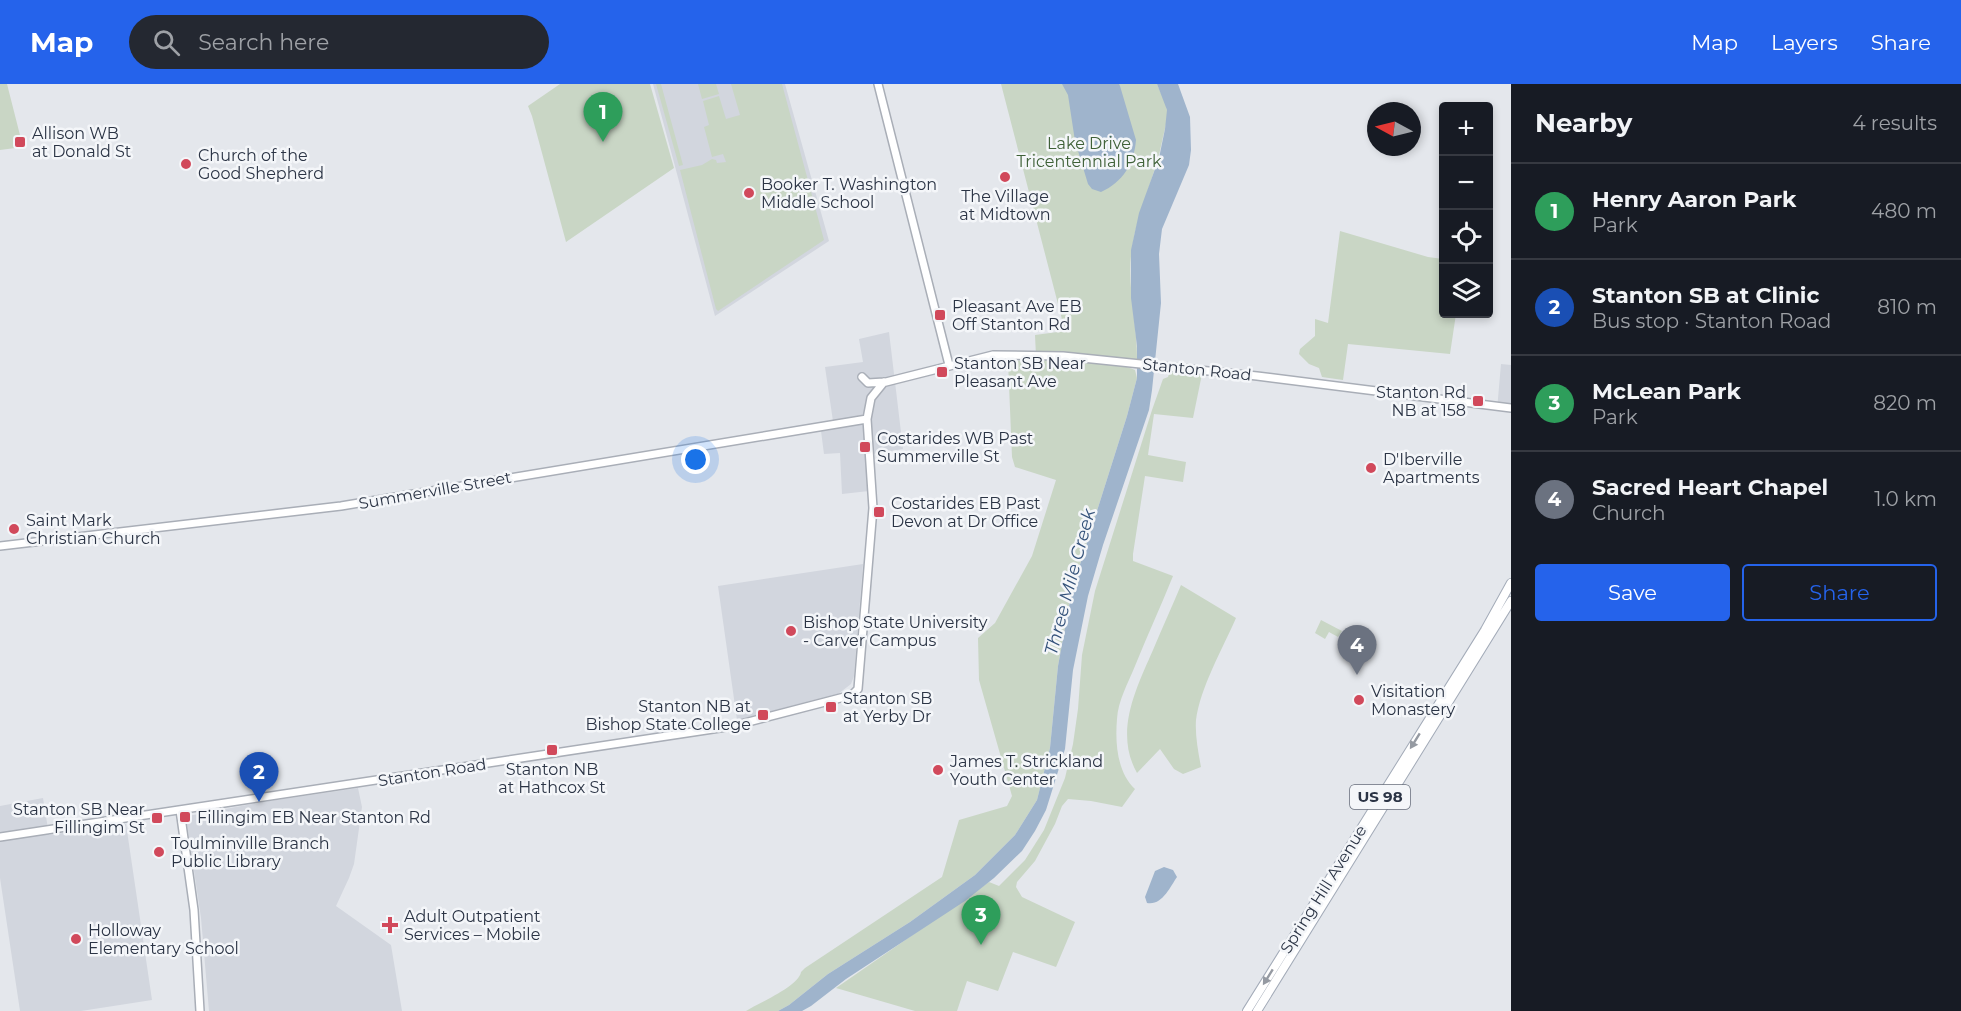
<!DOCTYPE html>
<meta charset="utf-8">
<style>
:root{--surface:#171b24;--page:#242831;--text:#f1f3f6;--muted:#9ea1a6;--line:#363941;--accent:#2563eb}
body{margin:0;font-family:Montserrat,sans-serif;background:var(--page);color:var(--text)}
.controls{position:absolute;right:18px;top:18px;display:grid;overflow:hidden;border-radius:6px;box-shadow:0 3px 9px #0003}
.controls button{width:54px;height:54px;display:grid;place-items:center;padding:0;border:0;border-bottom:2px solid var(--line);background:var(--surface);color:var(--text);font:30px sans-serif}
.compass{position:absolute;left:1367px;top:18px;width:54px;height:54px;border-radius:50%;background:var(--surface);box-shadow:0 3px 9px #0003;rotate:277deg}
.you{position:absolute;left:696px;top:376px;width:21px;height:21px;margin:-15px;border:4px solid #fff;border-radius:50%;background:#1a73e8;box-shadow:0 0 0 9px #1a73e833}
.badge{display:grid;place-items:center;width:39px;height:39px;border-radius:50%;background:var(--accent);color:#fff;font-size:20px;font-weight:700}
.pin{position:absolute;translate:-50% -50px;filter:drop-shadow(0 2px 3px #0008)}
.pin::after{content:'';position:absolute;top:32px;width:21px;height:18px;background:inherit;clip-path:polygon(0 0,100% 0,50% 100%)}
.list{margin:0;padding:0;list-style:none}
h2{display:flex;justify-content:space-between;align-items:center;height:78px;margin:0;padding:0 24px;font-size:26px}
h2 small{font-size:20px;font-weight:400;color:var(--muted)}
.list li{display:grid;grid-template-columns:39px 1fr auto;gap:18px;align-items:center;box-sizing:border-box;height:96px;padding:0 24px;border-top:2px solid var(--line)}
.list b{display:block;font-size:22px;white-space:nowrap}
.list p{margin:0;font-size:20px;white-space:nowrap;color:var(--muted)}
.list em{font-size:20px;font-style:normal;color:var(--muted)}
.actions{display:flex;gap:12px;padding:18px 24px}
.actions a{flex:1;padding:14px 0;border:2px solid var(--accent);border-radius:6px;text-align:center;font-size:21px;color:var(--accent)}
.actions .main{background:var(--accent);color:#fff}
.icon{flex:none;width:33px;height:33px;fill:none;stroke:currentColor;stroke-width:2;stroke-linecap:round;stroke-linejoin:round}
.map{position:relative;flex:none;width:1511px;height:927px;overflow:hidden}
header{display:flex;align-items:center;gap:36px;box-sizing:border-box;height:84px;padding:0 30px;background:var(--accent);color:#fff}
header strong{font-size:28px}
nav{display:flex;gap:33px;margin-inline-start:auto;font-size:21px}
.search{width:420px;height:54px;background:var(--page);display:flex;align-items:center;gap:15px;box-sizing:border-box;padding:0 21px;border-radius:33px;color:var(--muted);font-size:22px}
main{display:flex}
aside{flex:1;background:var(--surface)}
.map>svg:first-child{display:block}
.built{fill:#d2d6de}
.green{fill:#c9d6c5}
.water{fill:#9fb4cc}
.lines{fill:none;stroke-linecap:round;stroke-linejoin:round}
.secondary-casing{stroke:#a9aeb7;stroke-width:10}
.primary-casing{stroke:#a3abb8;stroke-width:10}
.secondary{stroke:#fff;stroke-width:7}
.primary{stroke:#fff;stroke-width:8}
.oneway{fill:#959aa2}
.poi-dot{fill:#d1495b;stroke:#f4f6f9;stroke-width:2}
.labels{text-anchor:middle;stroke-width:5;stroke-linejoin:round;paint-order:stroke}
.shield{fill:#f4f6f9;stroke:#676e7b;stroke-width:1.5}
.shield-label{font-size:15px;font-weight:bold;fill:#2b3445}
.poi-label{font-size:16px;fill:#2b3445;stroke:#f4f6f9;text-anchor:start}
.park-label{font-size:16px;fill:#3f6138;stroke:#f4f6f9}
.street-label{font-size:16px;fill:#2b3445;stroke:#f4f6f9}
.water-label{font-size:18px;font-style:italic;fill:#34527a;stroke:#f4f6f9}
</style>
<header>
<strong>Map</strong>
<div class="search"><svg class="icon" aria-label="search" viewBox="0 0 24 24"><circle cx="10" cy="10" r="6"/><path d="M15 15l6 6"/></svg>Search here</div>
<nav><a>Map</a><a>Layers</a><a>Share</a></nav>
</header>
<main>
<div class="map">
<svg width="1511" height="927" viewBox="0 0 1511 927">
<rect width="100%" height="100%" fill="#e4e7ec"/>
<path class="built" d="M 653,0 L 785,0 L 829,157 L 715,232 Z
M 889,248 L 903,365 L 867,371 L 869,407 L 842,410 L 840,369 L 824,370 L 821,347 L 834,344 L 825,283 L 863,278 L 859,255 Z
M 1501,280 L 1511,281 L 1511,328 L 1497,326 Z
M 863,480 L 854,592 L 851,600 L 838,610 L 737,636 L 718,502 Z
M 358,704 L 362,723 L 354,780 L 349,794 L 336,822 L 391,861 L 402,927 L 209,927 L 201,834 L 186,733 L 188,732 L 263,718 Z
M 43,714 L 49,751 L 126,740 L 152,916 L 81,927 L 20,927 L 0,794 L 0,722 Z"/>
<path class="green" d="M 0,0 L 7,0 L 23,63 L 0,66 Z
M 560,0 L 650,0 L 674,84 L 566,158 L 532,32 L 528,22 Z
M 656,0 L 661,0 L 683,81 L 679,82 Z
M 698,0 L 716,0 L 719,10 L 702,15 Z
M 731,0 L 782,0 L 824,156 L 718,227 L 716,225 L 680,86 L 702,81 L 712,75 L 716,76 L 717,79 L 726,78 L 723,70 L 712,73 L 704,43 L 709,41 L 703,17 L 719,12 L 726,35 L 740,31 Z
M 1001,0 L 1157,0 C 1160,8 1166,18 1167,26 C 1168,34 1165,45 1163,53 C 1156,91 1138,125 1132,164 C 1126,202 1138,241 1137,279 L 1036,272 L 1035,251 L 1065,247 Z
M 1340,147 L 1428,173 L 1443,175 L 1444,230 L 1456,230 L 1450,270 L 1348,260 L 1343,296 L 1322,293 L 1319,284 L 1309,280 L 1299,270 L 1300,265 L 1315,252 L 1315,235 L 1328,239 Z
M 1008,277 C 1042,276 1104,272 1135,286 L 1137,294 L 1127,332 L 1072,506 L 1058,582 L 1050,664 L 1037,716 L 1015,751 L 975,791 L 910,838 L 828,890 L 789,921 L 778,927 L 746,927 C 759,919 799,902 801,888 L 805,884 L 942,793 L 959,736 L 1007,722 L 1012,712 L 979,596 L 978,554 L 995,539 L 1032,472 L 1056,396 L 1015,383 L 1012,373 Z
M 1170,287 L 1202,290 L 1193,334 L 1154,330 L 1148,371 L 1186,378 L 1183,398 L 1145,392 L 1133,470 L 1133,477 L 1173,492 C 1161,522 1147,552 1135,582 C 1128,599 1118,617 1117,635 C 1115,659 1117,688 1135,705 L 1122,723 L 1091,717 L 1068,715 L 1062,722 L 1055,740 L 1035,777 L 1017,798 L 1016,803 L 1022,813 L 1075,838 L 1056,883 L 1013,868 L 998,907 L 967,897 L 957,927 L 915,927 L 836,904 L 989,798 L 999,802 L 1025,776 L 1044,746 L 1065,694 L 1073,660 L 1078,625 L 1082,571 L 1095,507 L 1152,326 L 1163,295 L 1168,293 Z
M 1181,501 L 1236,534 C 1223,564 1200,604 1196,636 C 1195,651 1198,667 1201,683 L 1183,690 L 1174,685 L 1160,665 L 1137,689 C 1114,648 1136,605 1153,566 C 1162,544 1172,523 1181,501 Z
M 1321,536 L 1342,547 L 1338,553 L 1329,548 L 1325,555 L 1315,549 Z"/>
<path class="water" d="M 1062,0 L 1119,0 L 1120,2 L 1136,56 C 1134,80 1123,98 1101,108 L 1092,105 L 1088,100 L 1075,57 L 1068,11 Z
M 1157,0 L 1178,0 L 1190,33 L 1191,66 L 1189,81 L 1162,145 L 1159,170 L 1161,219 L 1152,306 L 1149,326 L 1103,461 L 1088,512 L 1073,586 L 1065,665 L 1046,726 L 1035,747 L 1022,767 L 994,794 L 965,817 L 846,895 L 811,922 L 802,927 L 778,927 L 789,921 L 828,890 L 910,838 L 975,791 L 1015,751 L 1037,716 L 1050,664 L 1058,582 L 1072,506 L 1127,332 L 1137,294 L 1137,262 L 1131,214 L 1131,166 L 1139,129 L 1159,74 L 1165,45 L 1167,26 Z
M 1164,783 L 1173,786 L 1177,793 C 1170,803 1162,822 1147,819 L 1145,813 L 1155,787 Z"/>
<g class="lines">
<defs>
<path id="secondary" d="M 878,0 L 949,281
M 862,293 L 868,299 L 884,298
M 882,299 L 993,271 L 1063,272 L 1257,292 L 1511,324
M 0,462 L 341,422 L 867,335
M 180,726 L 194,826 L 200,927
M 0,753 L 733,642 L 852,611 L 858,605 L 873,424 L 867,335 L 871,314 L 884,298"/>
<path id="primary" d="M 1247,927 L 1485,546 L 1511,499
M 1257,927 L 1511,517"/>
</defs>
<use href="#secondary" class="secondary-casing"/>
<use href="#primary" class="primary-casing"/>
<use href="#secondary" class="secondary"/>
<use href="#primary" class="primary"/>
</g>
<defs><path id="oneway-solid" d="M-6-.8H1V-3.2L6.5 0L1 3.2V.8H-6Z" transform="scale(1.5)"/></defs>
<g class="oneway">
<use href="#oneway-solid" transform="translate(1415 657) rotate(122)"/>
<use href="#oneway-solid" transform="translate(1268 893) rotate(122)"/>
</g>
<g class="poi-dot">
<rect x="14" y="52" width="12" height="12" rx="3"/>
<circle cx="186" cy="80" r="6"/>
<circle cx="1005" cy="93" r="6"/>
<circle cx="749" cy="109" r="6"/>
<rect x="934" y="225" width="12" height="12" rx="3"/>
<rect x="936" y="282" width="12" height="12" rx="3"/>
<rect x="1472" y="311" width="12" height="12" rx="3"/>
<rect x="859" y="357" width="12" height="12" rx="3"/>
<circle cx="1371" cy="384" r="6"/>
<rect x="873" y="422" width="12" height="12" rx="3"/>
<circle cx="14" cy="445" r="6"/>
<circle cx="791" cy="547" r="6"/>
<circle cx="1359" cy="616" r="6"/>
<rect x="825" y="617" width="12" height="12" rx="3"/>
<rect x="757" y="625" width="12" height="12" rx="3"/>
<rect x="546" y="660" width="12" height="12" rx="3"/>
<circle cx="938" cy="686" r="6"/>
<rect x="179" y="727" width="12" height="12" rx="3"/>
<rect x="151" y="728" width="12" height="12" rx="3"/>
<circle cx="159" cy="768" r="6"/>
<path d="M387 832h6v6h6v6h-6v6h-6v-6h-6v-6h6z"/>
<circle cx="76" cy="855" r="6"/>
</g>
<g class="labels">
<rect class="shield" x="1350" y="701" width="60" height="24" rx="4.5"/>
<g class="shield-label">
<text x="1380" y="718">US 98</text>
</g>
<g class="poi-label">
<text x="32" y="55">Allison WB<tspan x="32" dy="18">at Donald St</tspan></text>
<text x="198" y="77">Church of the<tspan x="198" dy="18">Good Shepherd</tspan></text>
<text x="761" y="106">Booker T. Washington<tspan x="761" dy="18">Middle School</tspan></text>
<text x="1005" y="118" text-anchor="middle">The Village<tspan x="1005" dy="18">at Midtown</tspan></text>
<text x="952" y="228">Pleasant Ave EB<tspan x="952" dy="18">Off Stanton Rd</tspan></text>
<text x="954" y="285">Stanton SB Near<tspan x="954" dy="18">Pleasant Ave</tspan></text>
<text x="1466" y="314" text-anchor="end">Stanton Rd<tspan x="1466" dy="18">NB at 158</tspan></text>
<text x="877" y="360">Costarides WB Past<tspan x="877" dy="18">Summerville St</tspan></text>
<text x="1383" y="381">D'Iberville<tspan x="1383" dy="18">Apartments</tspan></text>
<text x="891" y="425">Costarides EB Past<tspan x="891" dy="18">Devon at Dr Office</tspan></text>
<text x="26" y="442">Saint Mark<tspan x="26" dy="18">Christian Church</tspan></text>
<text x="803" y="544">Bishop State University<tspan x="803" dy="18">- Carver Campus</tspan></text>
<text x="1371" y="613">Visitation<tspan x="1371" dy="18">Monastery</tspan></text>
<text x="843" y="620">Stanton SB<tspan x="843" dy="18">at Yerby Dr</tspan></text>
<text x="751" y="628" text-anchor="end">Stanton NB at<tspan x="751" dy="18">Bishop State College</tspan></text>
<text x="950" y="683">James T. Strickland<tspan x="950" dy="18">Youth Center</tspan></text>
<text x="552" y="691" text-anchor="middle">Stanton NB<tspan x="552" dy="18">at Hathcox St</tspan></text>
<text x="145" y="731" text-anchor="end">Stanton SB Near<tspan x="145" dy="18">Fillingim St</tspan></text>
<text x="197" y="739">Fillingim EB Near Stanton Rd</text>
<text x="171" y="765">Toulminville Branch<tspan x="171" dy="18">Public Library</tspan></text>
<text x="404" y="838">Adult Outpatient<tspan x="404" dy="18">Services – Mobile</tspan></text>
<text x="88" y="852">Holloway<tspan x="88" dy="18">Elementary School</tspan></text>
</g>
<g class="park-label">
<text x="1089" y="65">Lake Drive<tspan x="1089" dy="18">Tricentennial Park</tspan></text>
</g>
<g class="street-label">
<text transform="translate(1197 285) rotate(6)" y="6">Stanton Road</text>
<text transform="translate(435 406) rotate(-10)" y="6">Summerville Street</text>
<text transform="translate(432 688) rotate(-9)" y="6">Stanton Road</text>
<text transform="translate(1323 805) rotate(-58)" y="6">Spring Hill Avenue</text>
</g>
<g class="water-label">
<text transform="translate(1070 498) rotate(-75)" y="6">Three Mile Creek</text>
</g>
</g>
</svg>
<div class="controls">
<button>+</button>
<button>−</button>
<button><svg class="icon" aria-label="locate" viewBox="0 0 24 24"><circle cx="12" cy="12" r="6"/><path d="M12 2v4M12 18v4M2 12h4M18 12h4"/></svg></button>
<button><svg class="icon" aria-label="layers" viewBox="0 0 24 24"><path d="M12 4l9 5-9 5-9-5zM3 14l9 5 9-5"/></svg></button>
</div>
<svg class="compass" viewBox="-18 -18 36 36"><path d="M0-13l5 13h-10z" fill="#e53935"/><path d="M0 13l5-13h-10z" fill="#9ea1a6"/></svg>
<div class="you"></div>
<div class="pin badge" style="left:603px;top:58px;background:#2e9e5b">1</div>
<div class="pin badge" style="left:259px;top:718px;background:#1a4fb4">2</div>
<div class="pin badge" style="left:981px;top:861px;background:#2e9e5b">3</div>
<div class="pin badge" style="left:1357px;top:591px;background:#6b7280">4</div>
</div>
<aside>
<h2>Nearby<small>4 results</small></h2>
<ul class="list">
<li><span class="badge" style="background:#2e9e5b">1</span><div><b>Henry Aaron Park</b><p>Park</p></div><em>480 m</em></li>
<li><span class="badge" style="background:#1a4fb4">2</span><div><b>Stanton SB at Clinic</b><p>Bus stop · Stanton Road</p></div><em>810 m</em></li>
<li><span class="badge" style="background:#2e9e5b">3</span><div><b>McLean Park</b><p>Park</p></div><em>820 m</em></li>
<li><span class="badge" style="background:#6b7280">4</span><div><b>Sacred Heart Chapel</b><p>Church</p></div><em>1.0 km</em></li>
</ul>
<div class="actions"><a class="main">Save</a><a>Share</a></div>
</aside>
</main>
